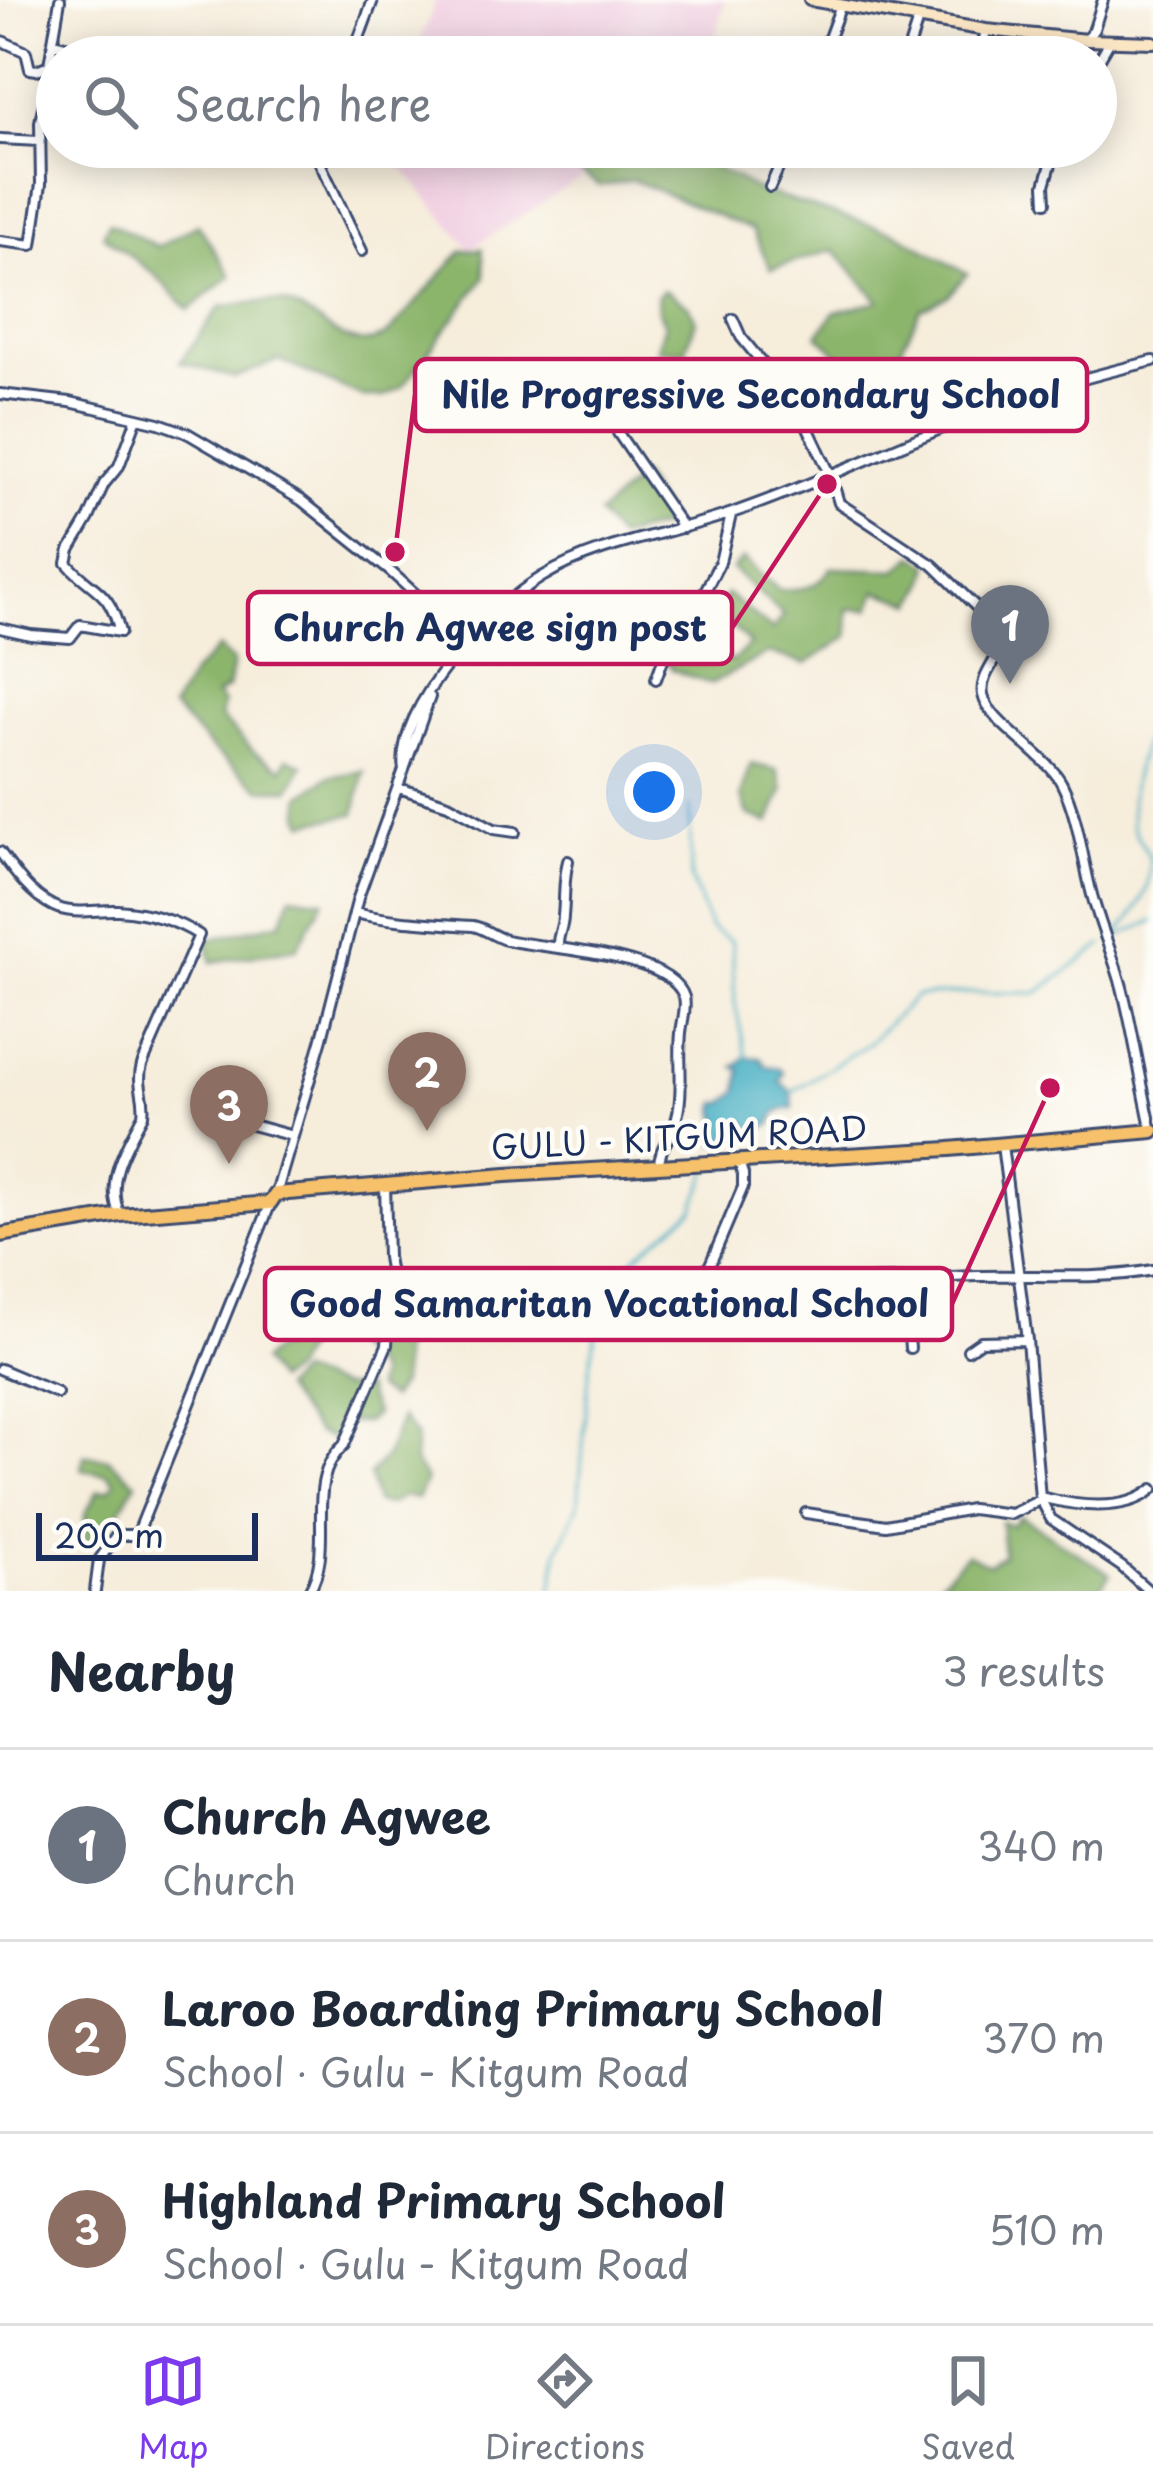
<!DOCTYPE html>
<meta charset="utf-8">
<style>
:root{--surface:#fff;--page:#f2f2f3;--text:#1f2937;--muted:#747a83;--line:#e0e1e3;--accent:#7c3aed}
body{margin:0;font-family:"Playpen Sans",sans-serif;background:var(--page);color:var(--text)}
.scale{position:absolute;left:36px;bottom:30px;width:222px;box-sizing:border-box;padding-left:12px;border:6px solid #1b2f5e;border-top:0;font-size:33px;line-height:42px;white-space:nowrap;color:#1b2f5e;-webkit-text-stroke:9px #fdfcf7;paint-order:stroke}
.you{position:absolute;left:654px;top:792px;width:42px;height:42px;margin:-30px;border:9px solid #fff;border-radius:50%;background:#1a73e8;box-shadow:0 0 0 18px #1a73e833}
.badge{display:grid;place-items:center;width:78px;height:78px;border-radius:50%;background:var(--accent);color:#fff;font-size:39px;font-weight:700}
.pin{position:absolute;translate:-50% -99px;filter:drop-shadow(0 3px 6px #0008)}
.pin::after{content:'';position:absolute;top:63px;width:42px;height:36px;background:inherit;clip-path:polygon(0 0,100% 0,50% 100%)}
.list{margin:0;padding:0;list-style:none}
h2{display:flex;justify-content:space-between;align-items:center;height:156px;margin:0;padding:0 48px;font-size:51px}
h2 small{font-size:39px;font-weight:400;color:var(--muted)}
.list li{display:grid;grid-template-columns:78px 1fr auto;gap:36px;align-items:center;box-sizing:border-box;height:192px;padding:0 48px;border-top:3px solid var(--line)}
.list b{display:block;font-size:45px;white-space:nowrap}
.list p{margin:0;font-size:39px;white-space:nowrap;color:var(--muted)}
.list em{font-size:39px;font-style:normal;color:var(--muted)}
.icon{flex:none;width:66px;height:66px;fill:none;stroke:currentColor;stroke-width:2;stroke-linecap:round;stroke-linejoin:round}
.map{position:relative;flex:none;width:1153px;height:1591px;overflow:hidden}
.search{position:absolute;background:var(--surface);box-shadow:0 6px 30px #0003;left:36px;right:36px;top:36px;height:132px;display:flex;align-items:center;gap:30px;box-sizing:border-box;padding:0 42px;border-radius:66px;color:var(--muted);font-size:45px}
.sheet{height:732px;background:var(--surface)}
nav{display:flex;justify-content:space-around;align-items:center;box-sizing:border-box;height:168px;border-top:3px solid var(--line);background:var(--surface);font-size:33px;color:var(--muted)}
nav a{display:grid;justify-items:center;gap:6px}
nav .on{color:var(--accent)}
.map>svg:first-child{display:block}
.built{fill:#f1d0e2}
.forest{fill:#8cb56c;stroke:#547265;stroke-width:3}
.water{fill:#43adc2;stroke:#2f6e90;stroke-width:3}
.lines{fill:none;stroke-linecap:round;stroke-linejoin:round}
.stream{stroke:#43adc2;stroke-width:3}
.street-casing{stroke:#3c4c71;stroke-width:14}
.secondary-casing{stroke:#3c4c71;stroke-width:16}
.primary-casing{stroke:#3c4c71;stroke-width:18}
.street{stroke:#fff;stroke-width:8}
.secondary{stroke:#fbe6c4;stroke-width:10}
.primary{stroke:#f6c16b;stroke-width:12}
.labels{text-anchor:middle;stroke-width:9;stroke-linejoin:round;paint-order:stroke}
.street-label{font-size:33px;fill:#1b2f5e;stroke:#fdfcf7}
.leader{fill:none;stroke:#c2185b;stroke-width:4.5}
.callout-dot{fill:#c2185b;stroke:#fdfcf7;stroke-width:4.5}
.callout{fill:#fdfcf7;stroke:#c2185b;stroke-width:4.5}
.callout-label{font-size:36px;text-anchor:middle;font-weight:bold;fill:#1b2f5e}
</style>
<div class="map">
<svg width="1153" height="1591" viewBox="0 0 1153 1591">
<rect width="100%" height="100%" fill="#fdfcf7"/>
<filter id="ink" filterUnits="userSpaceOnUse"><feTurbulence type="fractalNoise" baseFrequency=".00833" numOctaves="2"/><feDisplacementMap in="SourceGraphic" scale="24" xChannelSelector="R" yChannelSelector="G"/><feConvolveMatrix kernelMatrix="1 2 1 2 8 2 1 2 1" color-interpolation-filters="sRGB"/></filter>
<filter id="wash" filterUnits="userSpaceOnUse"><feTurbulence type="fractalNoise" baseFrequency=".004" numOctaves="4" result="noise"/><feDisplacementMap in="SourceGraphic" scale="48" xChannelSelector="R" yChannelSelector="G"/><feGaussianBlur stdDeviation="2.7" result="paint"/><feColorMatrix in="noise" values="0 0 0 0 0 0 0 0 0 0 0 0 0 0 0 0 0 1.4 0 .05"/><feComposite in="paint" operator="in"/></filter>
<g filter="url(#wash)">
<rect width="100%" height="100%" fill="#f6eddb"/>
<path class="built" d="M 436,0 L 725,0 L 711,57 L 414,57 Z
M 385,147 L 629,147 L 470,249 Z"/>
<path class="forest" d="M 590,147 L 676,147 L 760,191 L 896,233 L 967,274 L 949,295 L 920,310 L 900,351 L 878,366 L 840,356 L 818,335 L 835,312 L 879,301 L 834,250 L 771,269 L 752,230 L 633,180 L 600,186 L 569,164 Z
M 109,222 L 158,247 L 198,224 L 231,276 L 189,310 L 153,273 L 103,235 Z
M 482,249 L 485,277 L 402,387 L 382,397 L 363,397 L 279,360 L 235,378 L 180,362 L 220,307 C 238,305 259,300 277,302 C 316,306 344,362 388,334 L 462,251 Z
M 664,290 L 688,305 L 696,320 L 685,351 L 657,349 L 665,324 L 658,310 L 657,296 Z
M 641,476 L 671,524 L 617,538 L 598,515 Z
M 914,556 L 930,564 L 925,584 L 914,603 L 877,591 L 870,609 L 848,609 L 849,636 L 806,664 L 768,653 L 711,684 L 673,670 L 664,660 L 672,656 L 690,662 L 698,653 L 690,645 L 698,635 L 732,662 L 750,644 L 714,610 L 727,594 L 772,630 L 784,616 L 732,569 L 743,559 L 779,590 C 805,588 815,591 831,568 L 897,570 Z
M 218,648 L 233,662 L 228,688 L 216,695 L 223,704 L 220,717 L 254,752 L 282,769 L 287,758 L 303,765 L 290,789 L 261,789 L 215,752 L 172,708 L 192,674 Z
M 751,764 L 777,770 L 783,790 L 769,823 L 748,815 L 741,796 Z
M 364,771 L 355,814 L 305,823 L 301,815 L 301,796 L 328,777 Z
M 291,895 L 324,900 L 297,948 L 212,962 L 207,940 L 281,922 Z
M 314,1288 L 327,1297 L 328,1308 L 292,1371 L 276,1381 L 261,1362 L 273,1350 L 281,1347 L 290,1326 L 309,1307 Z
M 356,1306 L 367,1314 L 364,1327 L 371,1336 L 401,1349 L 401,1382 L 390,1399 L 375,1388 L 378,1376 L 372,1365 L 331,1328 L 333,1311 Z
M 298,1373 L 342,1388 L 365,1388 L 375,1414 L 366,1422 L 349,1422 L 338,1441 L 316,1432 L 282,1389 Z
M 401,1417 L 416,1437 L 414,1461 L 426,1480 L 417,1499 L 404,1496 L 390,1505 L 376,1503 L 369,1475 L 386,1456 Z
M 84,1456 L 108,1458 L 136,1482 L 118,1515 L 110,1519 L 113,1542 L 85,1545 L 85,1514 L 98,1491 L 110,1490 L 115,1482 L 108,1474 L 82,1470 Z
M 1020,1516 L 1110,1574 L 1098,1591 L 950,1591 L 939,1583 L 967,1554 L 989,1564 L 1003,1555 L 1001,1522 L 1012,1525 Z"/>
<path class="water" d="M 746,1057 L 760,1058 L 766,1066 L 780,1068 L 784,1074 L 780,1081 L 792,1093 L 793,1108 C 781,1110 774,1111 772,1124 L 754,1131 L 746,1122 C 730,1128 730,1140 716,1144 L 720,1125 L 716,1109 L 718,1103 L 725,1103 L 738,1091 L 741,1070 L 735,1067 Z"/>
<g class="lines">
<path class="stream" d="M 690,807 L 691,878 L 710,928 L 732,942 L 735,1004 L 747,1059
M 1113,938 C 1135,916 1153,890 1149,857 C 1144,845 1134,835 1132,823 C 1128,788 1139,752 1153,721
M 1111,940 L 1153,921
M 790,1093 L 869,1043 L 916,996 L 969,993 L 1037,993 L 1103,945
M 552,1591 L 558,1550 L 578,1506 L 589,1374 L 601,1300 L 635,1257 L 694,1209 L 709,1169"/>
</g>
</g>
<g filter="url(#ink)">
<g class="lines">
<defs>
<path id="street" d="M 1087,39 L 1094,29 L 1103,0
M 0,40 L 26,52 L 30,69 L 37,70 L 49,65
M 53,43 L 109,57
M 352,57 L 373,0
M 822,57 L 841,5
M 906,57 L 918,20
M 980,57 L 986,30
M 1096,65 L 1110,41
M 0,139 L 39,141
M 321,147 L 320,163 L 362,251
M 871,162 L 873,147
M 770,187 L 788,147
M 1046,202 L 1045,185 L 1056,147
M 0,241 L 32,245 L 41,184 L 40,122 L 44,102 L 49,92 L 49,65 L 60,0
M 733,319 L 741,337 L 786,392 L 805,421 L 831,476 L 839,503 L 933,565 L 997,627 C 1012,653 978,670 983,695 C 989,724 1047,754 1062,784 C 1078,816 1082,856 1091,891 C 1099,923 1113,955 1122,987 C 1134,1034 1141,1084 1152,1131
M 0,394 L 70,402 L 159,423 L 187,433 L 301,500 L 391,572 L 455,630 L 475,635
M 618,433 L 683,528
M 0,628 L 31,635 L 70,638 L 80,625 L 120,632 C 108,586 94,594 67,563 L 70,550 L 89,518 L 104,484 L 119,466 L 137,418
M 656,679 L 673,632 L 691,618 L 720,562 L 731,515
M 404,770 C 394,708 491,607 542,577 C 600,542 668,535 732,513 C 816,484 895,446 978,414 C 1035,391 1094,375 1153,361
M 399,788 L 448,804 L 494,829 L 515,832
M 0,852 C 14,872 31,895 53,906 C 73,916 96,909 118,910 C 145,912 175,920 199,935 L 142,1065 C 136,1085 146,1096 143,1115 C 127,1145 104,1180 120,1215
M 354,913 C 394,922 433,923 473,926 C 485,928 494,937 506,940 C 545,949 670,953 684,997 C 687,1007 682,1022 681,1033 C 678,1063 685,1095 675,1124 C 669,1140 659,1148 659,1166
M 558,947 C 557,934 563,929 563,916 C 565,897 563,880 568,861
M 237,1121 L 293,1136
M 1002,1145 L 1027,1340 L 1040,1498 L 1051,1519 L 1122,1567 L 1149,1591
M 739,1162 L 743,1174 L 743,1187 L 709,1267 L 711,1277 C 736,1292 783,1283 811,1282 C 867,1280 922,1278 978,1276 C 1037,1274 1094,1281 1153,1270
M 276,1194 L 322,1038 L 358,898 L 430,697
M 893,1280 C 896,1306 909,1320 910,1348
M 968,1350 L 981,1341 L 1027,1340
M 0,1369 L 57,1393
M 806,1513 L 886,1525 L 971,1509 L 1011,1514 L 1044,1498 C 1077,1506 1125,1513 1153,1489
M 95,1591 L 99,1560 L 117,1535 L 137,1535 L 270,1205
M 309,1591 C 337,1545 301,1483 344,1445 L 387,1345 L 391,1281 L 387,1257 L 385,1185"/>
<path id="secondary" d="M 810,0 L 986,30 L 1087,40 L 1153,42"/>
<path id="primary" d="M 0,1235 L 120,1215 L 270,1203 L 276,1194 L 506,1175 L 949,1149 L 1153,1131"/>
</defs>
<use href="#street" class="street-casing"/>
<use href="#secondary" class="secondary-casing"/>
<use href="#primary" class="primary-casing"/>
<use href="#street" class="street"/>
<use href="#secondary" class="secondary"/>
<use href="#primary" class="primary"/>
</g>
</g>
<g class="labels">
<g class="street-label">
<text transform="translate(679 1138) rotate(-3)" y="12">GULU - KITGUM ROAD</text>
</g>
</g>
<path class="leader" d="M395 552L415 395M827 484L732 628M1050 1088L952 1304"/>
<g class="callout-dot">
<circle cx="395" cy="552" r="12"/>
<circle cx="827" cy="484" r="12"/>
<circle cx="1050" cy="1088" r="12"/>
</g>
<g class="callout">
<rect x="415" y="359" width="672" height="72" rx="12"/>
<rect x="248" y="592" width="484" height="72" rx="12"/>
<rect x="265" y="1268" width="687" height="72" rx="12"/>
</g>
<g class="callout-label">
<text x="751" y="408">Nile Progressive Secondary School</text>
<text x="490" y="641">Church Agwee sign post</text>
<text x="609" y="1317">Good Samaritan Vocational School</text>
</g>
</svg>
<div class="scale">200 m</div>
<div class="you"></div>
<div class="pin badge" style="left:1010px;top:684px;background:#6b7280">1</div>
<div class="pin badge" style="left:427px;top:1131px;background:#8d6e63">2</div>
<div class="pin badge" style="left:229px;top:1164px;background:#8d6e63">3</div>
<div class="search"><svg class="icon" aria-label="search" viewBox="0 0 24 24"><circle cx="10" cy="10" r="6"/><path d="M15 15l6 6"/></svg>Search here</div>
</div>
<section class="sheet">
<h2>Nearby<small>3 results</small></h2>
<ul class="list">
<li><span class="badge" style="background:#6b7280">1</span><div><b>Church Agwee</b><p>Church</p></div><em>340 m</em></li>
<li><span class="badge" style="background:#8d6e63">2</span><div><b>Laroo Boarding Primary School</b><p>School · Gulu - Kitgum Road</p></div><em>370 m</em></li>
<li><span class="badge" style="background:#8d6e63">3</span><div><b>Highland Primary School</b><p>School · Gulu - Kitgum Road</p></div><em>510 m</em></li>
</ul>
</section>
<nav>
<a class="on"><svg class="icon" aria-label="map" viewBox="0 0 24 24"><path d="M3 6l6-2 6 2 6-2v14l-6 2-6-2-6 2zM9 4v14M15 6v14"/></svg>Map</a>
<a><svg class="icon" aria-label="directions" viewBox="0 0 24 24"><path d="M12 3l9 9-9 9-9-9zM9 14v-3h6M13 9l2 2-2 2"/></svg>Directions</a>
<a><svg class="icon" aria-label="saved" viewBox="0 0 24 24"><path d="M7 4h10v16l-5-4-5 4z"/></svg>Saved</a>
</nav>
